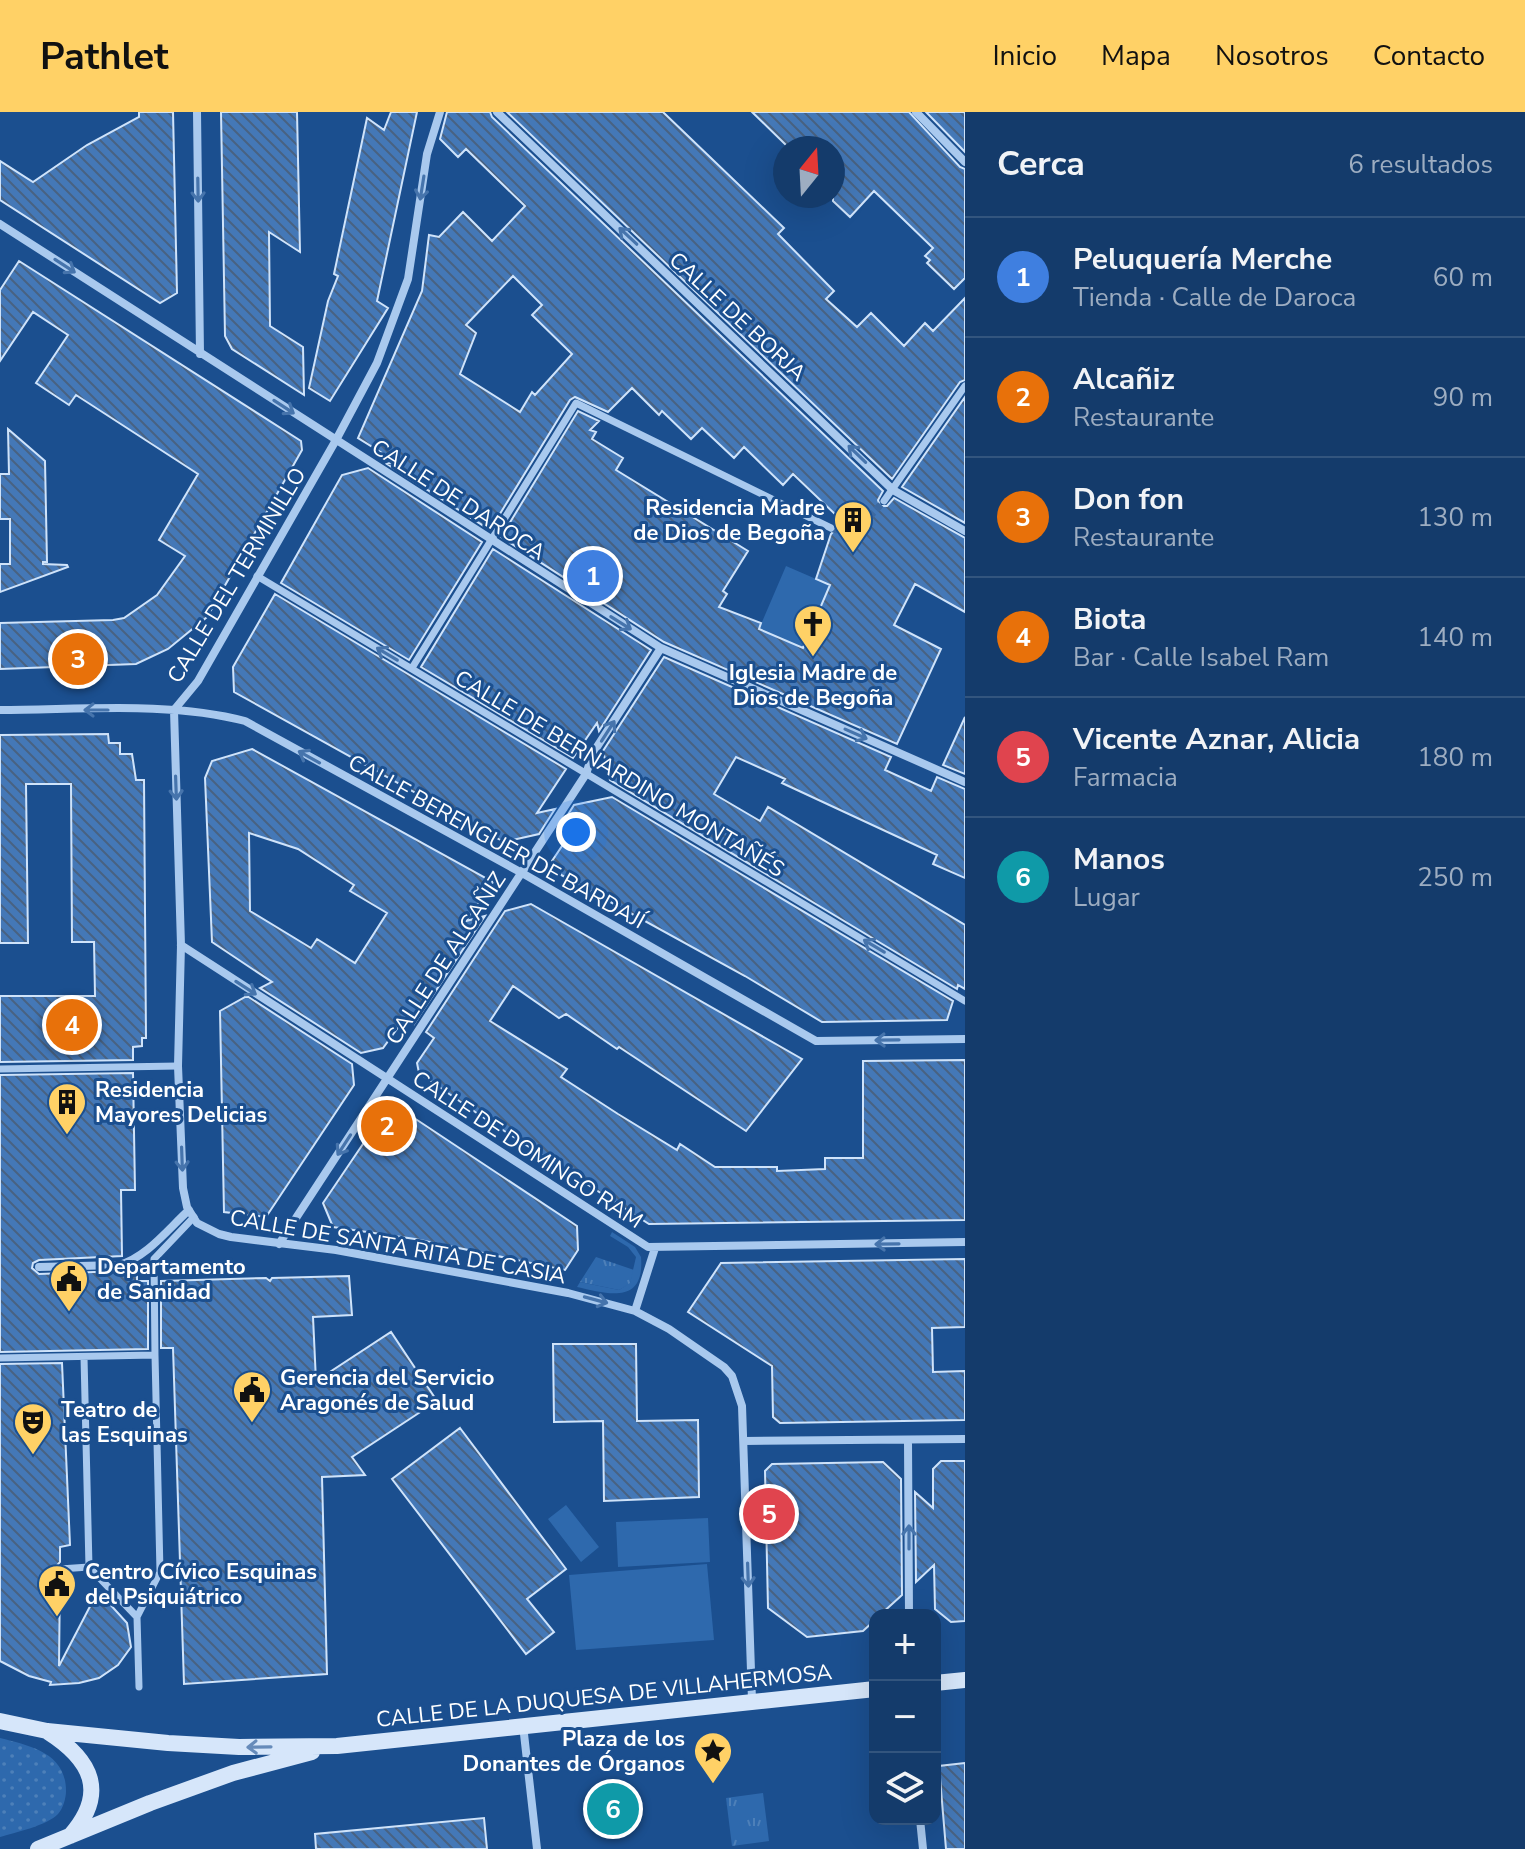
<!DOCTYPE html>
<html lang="es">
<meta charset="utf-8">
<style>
:root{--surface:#143b6b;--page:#1d4271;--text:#f1f3f6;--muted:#9dadc1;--line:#33557e;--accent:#ffd166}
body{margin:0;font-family:"Nunito Sans",sans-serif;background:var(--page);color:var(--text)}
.controls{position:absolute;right:24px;bottom:24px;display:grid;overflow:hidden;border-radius:16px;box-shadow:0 8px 32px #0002}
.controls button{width:72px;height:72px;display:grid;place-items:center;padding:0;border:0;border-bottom:2px solid var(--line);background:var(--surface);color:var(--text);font:40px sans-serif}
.compass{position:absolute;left:773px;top:24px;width:72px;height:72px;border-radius:50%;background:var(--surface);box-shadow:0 8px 32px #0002;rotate:18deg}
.you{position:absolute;left:576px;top:720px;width:28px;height:28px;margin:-20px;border:6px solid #fff;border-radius:50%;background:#1a73e8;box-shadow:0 0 0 12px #1a73e833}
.badge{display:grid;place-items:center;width:52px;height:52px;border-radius:50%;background:var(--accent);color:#fff;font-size:26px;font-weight:700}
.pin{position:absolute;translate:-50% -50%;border:4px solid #fff;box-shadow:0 2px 8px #0006}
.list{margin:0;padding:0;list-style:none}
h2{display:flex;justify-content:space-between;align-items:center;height:104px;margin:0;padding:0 32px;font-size:34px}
h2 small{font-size:26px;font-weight:400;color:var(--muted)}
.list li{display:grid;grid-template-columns:52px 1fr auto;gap:24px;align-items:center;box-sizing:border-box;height:120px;padding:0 32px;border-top:2px solid var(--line)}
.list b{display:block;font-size:30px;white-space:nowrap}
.list p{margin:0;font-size:26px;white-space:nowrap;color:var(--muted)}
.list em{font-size:26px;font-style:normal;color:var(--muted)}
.icon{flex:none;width:44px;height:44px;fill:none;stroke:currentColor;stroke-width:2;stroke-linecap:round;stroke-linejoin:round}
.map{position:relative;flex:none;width:965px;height:1737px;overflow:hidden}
header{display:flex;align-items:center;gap:48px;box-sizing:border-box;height:112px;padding:0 40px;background:var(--accent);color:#111}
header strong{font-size:38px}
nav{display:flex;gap:44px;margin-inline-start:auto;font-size:28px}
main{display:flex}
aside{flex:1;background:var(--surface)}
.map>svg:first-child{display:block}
.grass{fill:url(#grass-dots)}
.park{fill:url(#park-tufts)}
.garden{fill:#2e69ad}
.building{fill:url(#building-back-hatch);stroke:#cfe3fa;stroke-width:2;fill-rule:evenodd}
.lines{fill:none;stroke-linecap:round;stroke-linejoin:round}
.pedestrian-tunnel{stroke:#3d69a0;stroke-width:7;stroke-dasharray:7 3.5;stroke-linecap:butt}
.pedestrian{stroke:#a9c9ee;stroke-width:7}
.minor{stroke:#a9c9ee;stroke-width:8}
.secondary{stroke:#d6e6fa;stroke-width:16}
.oneway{stroke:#4674ac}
.oneway2{stroke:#668bba}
.labels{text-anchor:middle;stroke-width:6;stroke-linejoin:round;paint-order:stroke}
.street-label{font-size:22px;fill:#fff;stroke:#1b4f8f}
.poi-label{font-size:22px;font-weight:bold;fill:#fff;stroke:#1b4f8f;text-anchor:start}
</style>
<header>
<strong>Pathlet</strong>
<nav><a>Inicio</a><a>Mapa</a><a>Nosotros</a><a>Contacto</a></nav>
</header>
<main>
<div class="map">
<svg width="965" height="1737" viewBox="0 0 965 1737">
<defs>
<pattern id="grass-dots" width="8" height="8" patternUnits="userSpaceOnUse" patternTransform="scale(2)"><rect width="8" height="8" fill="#2e69ad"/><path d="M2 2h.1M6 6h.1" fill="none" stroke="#4d80b9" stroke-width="1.8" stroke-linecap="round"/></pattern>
<pattern id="park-tufts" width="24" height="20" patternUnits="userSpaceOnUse" patternTransform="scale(2)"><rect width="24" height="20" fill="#2e69ad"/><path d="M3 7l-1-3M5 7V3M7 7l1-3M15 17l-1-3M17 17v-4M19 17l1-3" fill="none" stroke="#4d80b9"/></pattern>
<pattern id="building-back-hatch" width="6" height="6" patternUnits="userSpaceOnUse" patternTransform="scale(2)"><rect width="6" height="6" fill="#4478b7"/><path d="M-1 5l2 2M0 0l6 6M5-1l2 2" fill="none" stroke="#486282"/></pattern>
</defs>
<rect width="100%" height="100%" fill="#1b4f8f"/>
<path class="grass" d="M 0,1626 C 31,1634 66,1641 66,1679 C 66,1686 63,1697 58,1702 C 48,1713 14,1721 0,1725 Z"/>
<path class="park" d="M 596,1145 L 634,1158 L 630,1172 L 619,1178 L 580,1170 Z
M 763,1681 L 769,1729 L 732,1734 L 726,1686 Z"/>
<path class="garden" d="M 786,454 L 830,473 L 803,536 L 759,517 Z
M 612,1120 L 635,1135 L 641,1145 C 645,1193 608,1182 577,1175 L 580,1170 L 619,1178 L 630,1171 L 636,1145 L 628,1135 L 610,1124 Z
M 566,1393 L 599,1435 L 581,1450 L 548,1407 Z
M 708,1406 L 710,1450 L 618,1455 L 616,1410 Z
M 707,1452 L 714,1528 L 576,1538 L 569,1463 Z"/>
<path class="building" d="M 139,0 L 173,0 L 177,181 L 160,191 L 0,88 L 0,49 L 33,70 L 87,33 L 139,5 Z
M 221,0 L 297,0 L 300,140 L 269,120 L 270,214 L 303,235 L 304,283 L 232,237 L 225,224 Z
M 391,0 L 417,0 L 377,189 L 388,196 L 330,289 L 309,276 L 328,189 L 338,164 L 334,162 L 367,6 L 384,18 Z
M 447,0 L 490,0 L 492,5 L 883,379 L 878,388 L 880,394 L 887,394 L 894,386 L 965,426 L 965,500 L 915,472 L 894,513 L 941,537 L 897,632 L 664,530 L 501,425 L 578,299 L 599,309 L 590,318 L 596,320 L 592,327 L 623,346 L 616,358 L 748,439 L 723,479 L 727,482 L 719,495 L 761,511 L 759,517 L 803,536 L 830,473 L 816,467 L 831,422 L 837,416 L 835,411 L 837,404 L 793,362 L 783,373 L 744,335 L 734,346 L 702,316 L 691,327 L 662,299 L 659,303 L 632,276 L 608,300 L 575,285 L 570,288 L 490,418 L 387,352 L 395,349 L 358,326 L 422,179 L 429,123 L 439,125 L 463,100 L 492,129 L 525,94 L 466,37 L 458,45 L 440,27 ZM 513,164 L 542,193 L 532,203 L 572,242 L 535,283 L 532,280 L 520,300 L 460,262 L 476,221 L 466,213 Z
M 507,0 L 663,0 L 784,116 L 778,122 L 834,179 L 826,187 L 857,215 L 871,201 L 904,234 L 925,211 L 933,219 L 965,186 L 965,268 L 960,270 L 892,367 Z
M 752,0 L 909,0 L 960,55 L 965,57 L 965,166 L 954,177 L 927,151 L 930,148 L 925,144 L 933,136 L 874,79 L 850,105 L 833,89 L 833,36 L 789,36 Z
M 926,0 L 965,0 L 965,40 Z
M 19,149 L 301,329 L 302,338 L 207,505 L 168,537 L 136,552 L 0,557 L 0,511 L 113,508 L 124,506 L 157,483 L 185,444 L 159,428 L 198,362 L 76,283 L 69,293 L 36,271 L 68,223 L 33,200 L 0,249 L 0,178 Z
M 965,285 L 965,411 L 902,375 Z
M 8,317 L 45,349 L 47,450 L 43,450 L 43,452 L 67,453 L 68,455 L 0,480 L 0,452 L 10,452 L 10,407 L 0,407 L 0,362 L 9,362 Z
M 368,356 L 482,430 L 409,548 L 281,471 L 342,363 Z
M 493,437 L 651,538 L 599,619 L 597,611 L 573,646 L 421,555 Z
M 275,482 L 566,657 L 537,701 L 555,697 L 539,722 L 504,730 L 234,580 L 233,555 Z
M 664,545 L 891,645 L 885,658 L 931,679 L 937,665 L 965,677 L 965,766 L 933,752 L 937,743 L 782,671 L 785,667 L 736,645 L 714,682 L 760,709 L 768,695 L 965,813 L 965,877 L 958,873 L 957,877 L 610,668 L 603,639 Z
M 965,605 L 965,662 L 943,653 Z
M 108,622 L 109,631 L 120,631 L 120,642 L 132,642 L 136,668 L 144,668 L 146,926 L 142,926 L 142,934 L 133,935 L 133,948 L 0,950 L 0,884 L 95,884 L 94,830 L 72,830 L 71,672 L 26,672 L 28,831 L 0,831 L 0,623 Z
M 252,637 L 493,770 L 466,809 L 485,804 L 414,912 L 405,906 L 383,936 L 361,941 L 260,876 L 272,870 L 212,830 L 205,666 L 212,649 ZM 249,721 L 298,737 L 354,773 L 350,779 L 387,801 L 355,851 L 317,827 L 311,836 L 250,799 Z
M 612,685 L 953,889 L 947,908 L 822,910 L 745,864 L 554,759 L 552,749 L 576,713 L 559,717 L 574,693 Z
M 531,792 L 802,947 L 746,1019 L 619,935 L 617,937 L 566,902 L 559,906 L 513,874 L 490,909 L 567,957 L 561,965 L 618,1002 L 677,1038 L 680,1032 L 715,1055 L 777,1055 L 777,1059 L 825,1057 L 825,1046 L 863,1046 L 863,949 L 965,948 L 965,1108 L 649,1112 L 481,1004 L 419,961 L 417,951 L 434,926 L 426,920 L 505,799 Z
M 247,884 L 352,952 L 354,973 L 266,1105 L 224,1100 L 220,899 Z
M 133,961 L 135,1078 L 121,1078 L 122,1144 L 39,1148 L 33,1151 L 32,1156 L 39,1162 L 122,1159 L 122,1162 L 137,1162 L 137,1169 L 148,1169 L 148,1237 L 0,1240 L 0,963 Z
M 396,994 L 577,1114 L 578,1138 L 565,1158 L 415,1127 L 333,1115 L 323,1091 L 388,995 Z
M 965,1147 L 965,1215 L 932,1216 L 933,1260 L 965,1259 L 965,1308 L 780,1311 L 773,1305 L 772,1254 L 688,1200 L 721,1151 Z
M 349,1164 L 352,1203 L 313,1205 L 316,1269 L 391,1220 L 437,1289 L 352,1345 L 365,1363 L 322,1365 L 327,1562 L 184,1572 L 173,1236 L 161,1236 L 161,1169 L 266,1166 L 270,1169 L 272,1166 Z
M 553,1232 L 636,1232 L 637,1309 L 698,1308 L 699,1385 L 604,1389 L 603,1309 L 554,1310 Z
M 62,1251 L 70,1433 L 60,1435 L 60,1450 L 54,1457 L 60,1463 L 59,1554 L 98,1479 L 127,1511 L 131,1535 L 118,1553 L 99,1566 L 79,1571 L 50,1573 L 51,1570 L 29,1564 L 0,1549 L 0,1252 Z
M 460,1316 L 566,1457 L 527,1487 L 554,1520 L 526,1542 L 392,1367 Z
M 941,1349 L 965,1349 L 965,1509 L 951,1510 L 935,1497 L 934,1453 L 916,1470 L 915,1380 L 933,1396 L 933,1357 Z
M 883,1350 L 901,1367 L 902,1483 L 880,1503 L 875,1503 L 875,1508 L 863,1519 L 807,1525 L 768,1496 L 765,1359 L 772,1352 Z
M 965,1651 L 965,1737 L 946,1737 L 939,1654 Z
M 484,1706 L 487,1737 L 316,1737 L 315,1722 Z"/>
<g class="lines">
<path class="pedestrian-tunnel" d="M 831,416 C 854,426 869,405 884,389"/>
<path class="pedestrian" d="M 884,389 L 965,274
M 257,464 L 965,889
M 412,556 L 576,291 L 831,416
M 0,957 L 178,954
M 84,1245 L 89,1455 L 137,1505 L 139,1575
M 0,1246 L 155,1243 L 154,1147 L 194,1105
M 60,1457 L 89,1455
M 137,1505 L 160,1460 L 155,1243"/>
<path class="minor" d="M 197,0 L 200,242
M 440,0 L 427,42 L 408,167 L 377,251 L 336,328 L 198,569 L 174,598 L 181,833 L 178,954 L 183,1076 L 187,1095 L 197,1111 L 219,1122 L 231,1125 L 336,1138 L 568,1181 L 635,1199 L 669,1217 L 724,1255 L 732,1264 L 742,1294 L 752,1588
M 497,0 L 893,378 L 965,419
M 916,0 L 965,50
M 0,112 L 661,536 L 965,670
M 0,598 C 78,598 170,589 245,609 L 522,761 L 816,929 L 965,927
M 181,833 L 648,1135 L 965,1130
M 279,1132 L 586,662 L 593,641 L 661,536
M 39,1155 L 119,1153 C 147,1145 168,1117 189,1098
M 635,1199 L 655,1136
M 908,1328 L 909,1503
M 744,1329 L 965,1327
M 523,1613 L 537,1737
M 920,1707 L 923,1737"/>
<path class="secondary" d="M 935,1571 L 965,1568
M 0,1609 L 47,1619 L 168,1631 L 239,1635 L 337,1634 L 875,1577
M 48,1620 C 92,1648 108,1681 70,1724
M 38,1737 L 150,1691 L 233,1661 L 312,1640"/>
</g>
<defs><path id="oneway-shaft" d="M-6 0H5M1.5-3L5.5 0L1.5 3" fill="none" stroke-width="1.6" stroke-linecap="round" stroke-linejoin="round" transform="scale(2)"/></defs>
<g class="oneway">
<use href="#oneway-shaft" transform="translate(422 76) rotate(99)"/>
<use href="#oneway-shaft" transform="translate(198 78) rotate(89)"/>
<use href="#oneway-shaft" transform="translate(628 124) rotate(-137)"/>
<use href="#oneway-shaft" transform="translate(65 154) rotate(33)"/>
<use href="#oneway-shaft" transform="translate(284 295) rotate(33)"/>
<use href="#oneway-shaft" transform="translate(857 342) rotate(-136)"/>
<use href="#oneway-shaft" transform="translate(621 511) rotate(32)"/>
<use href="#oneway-shaft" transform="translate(387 542) rotate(-149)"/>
<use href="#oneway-shaft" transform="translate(96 598) rotate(180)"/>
<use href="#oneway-shaft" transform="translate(608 619) rotate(-57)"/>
<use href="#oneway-shaft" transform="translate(856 622) rotate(24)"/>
<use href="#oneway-shaft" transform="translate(309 645) rotate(-151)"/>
<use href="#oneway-shaft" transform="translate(176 676) rotate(88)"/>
<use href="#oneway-shaft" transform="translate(874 834) rotate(-149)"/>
<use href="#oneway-shaft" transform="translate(246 876) rotate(33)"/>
<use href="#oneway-shaft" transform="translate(887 928) rotate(179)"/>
<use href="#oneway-shaft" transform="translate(344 1033) rotate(123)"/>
<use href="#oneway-shaft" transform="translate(182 1047) rotate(88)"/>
<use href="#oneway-shaft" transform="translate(887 1132) rotate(179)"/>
<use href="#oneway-shaft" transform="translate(596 1188) rotate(15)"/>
<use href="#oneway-shaft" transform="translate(909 1425) rotate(-90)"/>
<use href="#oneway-shaft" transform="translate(748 1463) rotate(88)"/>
</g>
<use class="oneway2" href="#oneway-shaft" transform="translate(259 1635) rotate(179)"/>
<defs>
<symbol id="building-pin" viewBox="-11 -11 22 30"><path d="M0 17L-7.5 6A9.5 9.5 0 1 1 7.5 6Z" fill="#ffd166" stroke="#1b4f8f"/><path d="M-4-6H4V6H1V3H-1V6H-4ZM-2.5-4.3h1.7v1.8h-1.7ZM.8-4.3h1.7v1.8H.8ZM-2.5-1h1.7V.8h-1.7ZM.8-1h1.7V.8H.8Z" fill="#111"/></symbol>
<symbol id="church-pin" viewBox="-11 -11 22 30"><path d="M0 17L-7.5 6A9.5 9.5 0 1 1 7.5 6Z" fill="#ffd166" stroke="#1b4f8f"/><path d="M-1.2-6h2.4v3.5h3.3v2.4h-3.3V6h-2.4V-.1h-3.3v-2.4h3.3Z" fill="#111"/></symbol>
<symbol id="civic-pin" viewBox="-11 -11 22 30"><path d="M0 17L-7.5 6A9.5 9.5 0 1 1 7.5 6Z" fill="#ffd166" stroke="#1b4f8f"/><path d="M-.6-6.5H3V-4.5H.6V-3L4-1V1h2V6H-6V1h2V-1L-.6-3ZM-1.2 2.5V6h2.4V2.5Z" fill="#111"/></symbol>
<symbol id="theatre-pin" viewBox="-11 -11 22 30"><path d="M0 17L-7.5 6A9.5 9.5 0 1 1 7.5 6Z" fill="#ffd166" stroke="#1b4f8f"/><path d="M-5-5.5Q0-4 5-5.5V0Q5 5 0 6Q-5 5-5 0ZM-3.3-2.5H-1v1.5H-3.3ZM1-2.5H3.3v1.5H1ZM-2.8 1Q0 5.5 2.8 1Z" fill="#111"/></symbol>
<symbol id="sight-pin" viewBox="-11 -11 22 30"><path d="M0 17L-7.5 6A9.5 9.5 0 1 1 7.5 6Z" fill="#ffd166" stroke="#1b4f8f"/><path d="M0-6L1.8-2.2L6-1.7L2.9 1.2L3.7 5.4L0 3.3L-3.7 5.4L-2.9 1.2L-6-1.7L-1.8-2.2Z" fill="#111"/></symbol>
</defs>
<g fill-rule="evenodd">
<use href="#building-pin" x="831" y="386" width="44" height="60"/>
<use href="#church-pin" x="791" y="490" width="44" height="60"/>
<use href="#building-pin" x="45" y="968" width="44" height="60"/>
<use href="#civic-pin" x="47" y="1145" width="44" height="60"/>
<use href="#civic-pin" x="230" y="1256" width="44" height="60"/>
<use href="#theatre-pin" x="11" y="1288" width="44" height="60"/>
<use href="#civic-pin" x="35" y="1450" width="44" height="60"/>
<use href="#sight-pin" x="691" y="1617" width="44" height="60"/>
</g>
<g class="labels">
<g class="street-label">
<text transform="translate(738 204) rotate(43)" y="8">CALLE DE BORJA</text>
<text transform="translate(459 387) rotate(33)" y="8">CALLE DE DAROCA</text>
<text transform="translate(236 463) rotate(-59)" y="8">CALLE DEL TERMINILLO</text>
<text transform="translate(620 661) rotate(31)" y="8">CALLE DE BERNARDINO MONTAÑÉS</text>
<text transform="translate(497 729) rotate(29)" y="8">CALLE BERENGUER DE BARDAJÍ</text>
<text transform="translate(445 846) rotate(-57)" y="8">CALLE DE ALCAÑIZ</text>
<text transform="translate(528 1037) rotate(33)" y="8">CALLE DE DOMINGO RAM</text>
<text transform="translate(398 1134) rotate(10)" y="8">CALLE DE SANTA RITA DE CASIA</text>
<text transform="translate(604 1583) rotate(-6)" y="8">CALLE DE LA DUQUESA DE VILLAHERMOSA</text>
</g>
<g class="poi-label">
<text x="825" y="403" text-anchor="end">Residencia Madre<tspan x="825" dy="25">de Dios de Begoña</tspan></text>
<text x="813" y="568" text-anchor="middle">Iglesia Madre de<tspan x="813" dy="25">Dios de Begoña</tspan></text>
<text x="95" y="985">Residencia<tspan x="95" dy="25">Mayores Delicias</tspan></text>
<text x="97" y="1162">Departamento<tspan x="97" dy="25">de Sanidad</tspan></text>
<text x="280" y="1273">Gerencia del Servicio<tspan x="280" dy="25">Aragonés de Salud</tspan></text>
<text x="61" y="1305">Teatro de<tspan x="61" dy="25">las Esquinas</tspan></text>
<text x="85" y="1467">Centro Cívico Esquinas<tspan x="85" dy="25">del Psiquiátrico</tspan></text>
<text x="685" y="1634" text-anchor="end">Plaza de los<tspan x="685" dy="25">Donantes de Órganos</tspan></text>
</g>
</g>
</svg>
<div class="controls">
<button>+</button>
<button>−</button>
<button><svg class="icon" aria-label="layers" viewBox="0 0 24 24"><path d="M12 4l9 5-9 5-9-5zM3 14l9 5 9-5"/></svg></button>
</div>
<svg class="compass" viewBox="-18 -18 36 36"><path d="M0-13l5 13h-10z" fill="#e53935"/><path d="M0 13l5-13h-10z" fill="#9dadc1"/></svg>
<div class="you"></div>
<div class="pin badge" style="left:593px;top:464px;background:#3f7fe0">1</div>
<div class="pin badge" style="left:387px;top:1014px;background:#e8710a">2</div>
<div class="pin badge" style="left:78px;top:547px;background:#e8710a">3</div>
<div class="pin badge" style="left:72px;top:913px;background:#e8710a">4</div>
<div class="pin badge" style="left:769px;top:1402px;background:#e0444e">5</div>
<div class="pin badge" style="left:613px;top:1697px;background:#0f9aa8">6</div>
</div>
<aside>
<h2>Cerca<small>6 resultados</small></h2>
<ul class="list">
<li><span class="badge" style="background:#3f7fe0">1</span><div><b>Peluquería Merche</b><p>Tienda · Calle de Daroca</p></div><em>60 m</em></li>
<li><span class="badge" style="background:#e8710a">2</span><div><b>Alcañiz</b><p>Restaurante</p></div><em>90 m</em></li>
<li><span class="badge" style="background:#e8710a">3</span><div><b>Don fon</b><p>Restaurante</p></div><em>130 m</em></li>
<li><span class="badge" style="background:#e8710a">4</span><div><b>Biota</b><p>Bar · Calle Isabel Ram</p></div><em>140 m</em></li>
<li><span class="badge" style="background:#e0444e">5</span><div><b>Vicente Aznar, Alicia</b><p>Farmacia</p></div><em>180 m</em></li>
<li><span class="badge" style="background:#0f9aa8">6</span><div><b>Manos</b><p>Lugar</p></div><em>250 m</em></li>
</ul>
</aside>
</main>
